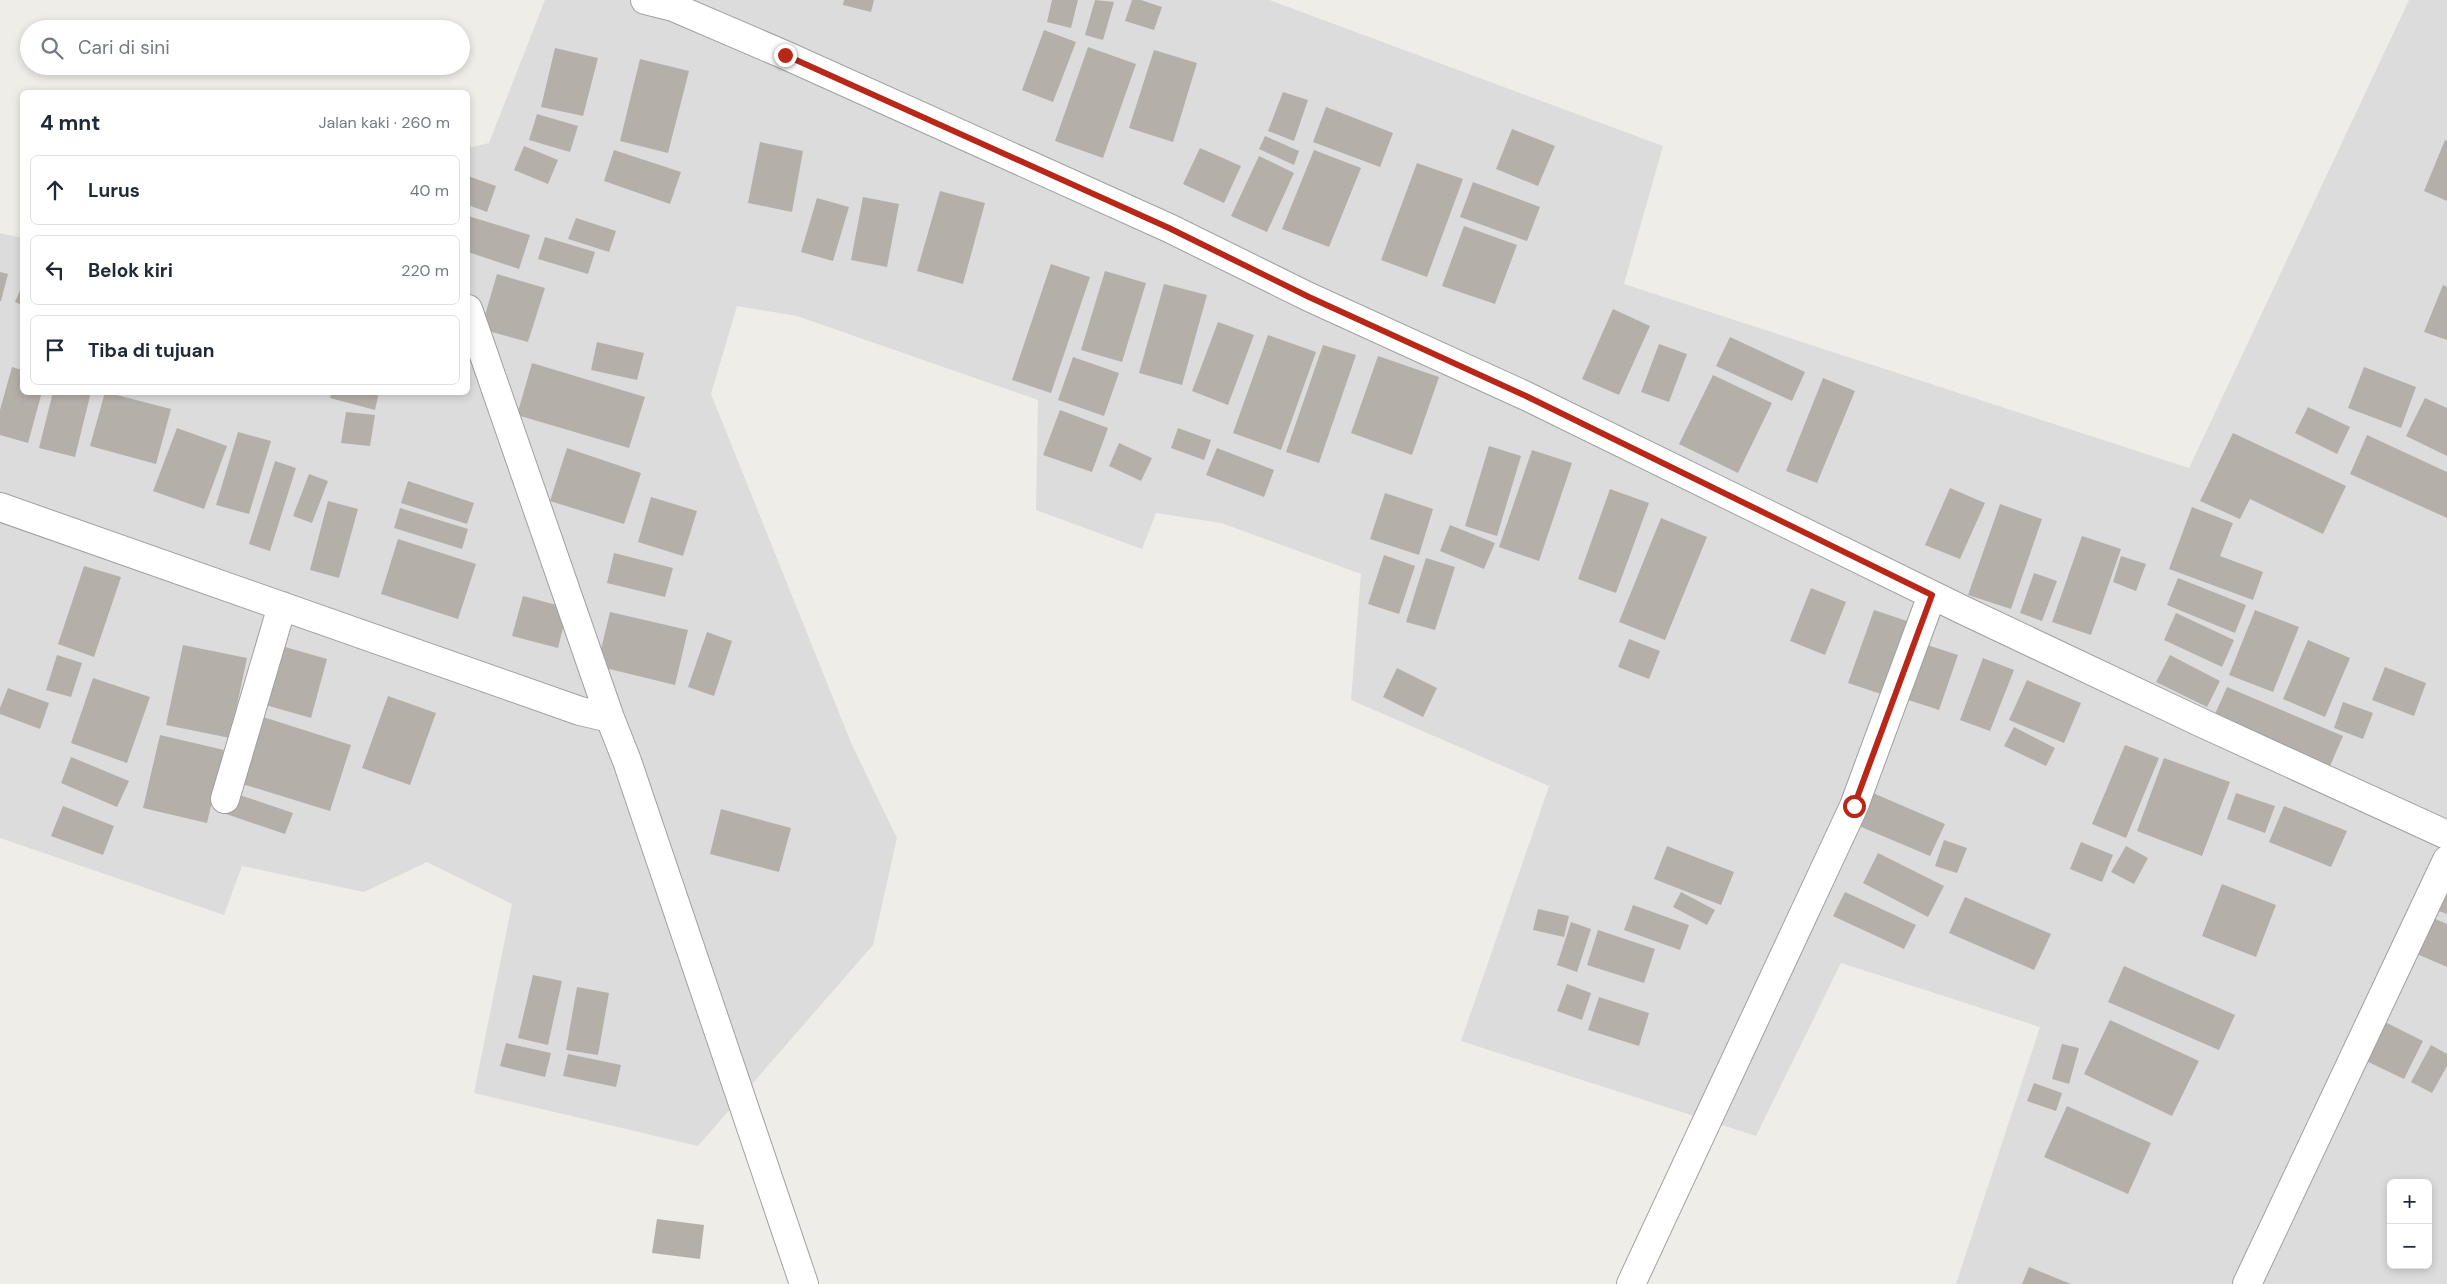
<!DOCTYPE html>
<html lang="id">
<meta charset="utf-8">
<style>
:root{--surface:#fff;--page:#f6f6f7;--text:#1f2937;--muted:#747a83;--line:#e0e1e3}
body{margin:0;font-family:"DM Sans",sans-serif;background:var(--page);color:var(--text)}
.controls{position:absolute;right:15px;bottom:15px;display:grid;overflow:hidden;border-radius:8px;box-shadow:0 2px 8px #0003}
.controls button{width:45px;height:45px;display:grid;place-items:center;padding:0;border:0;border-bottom:1px solid var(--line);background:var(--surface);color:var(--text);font:25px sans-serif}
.stop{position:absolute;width:15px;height:15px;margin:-11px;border:4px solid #b82717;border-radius:50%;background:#fff}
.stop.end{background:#b82717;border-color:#fff;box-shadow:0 1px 5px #0008}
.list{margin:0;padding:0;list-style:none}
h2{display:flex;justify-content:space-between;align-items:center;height:65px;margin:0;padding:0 20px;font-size:21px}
h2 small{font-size:16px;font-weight:400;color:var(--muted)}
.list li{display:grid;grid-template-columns:32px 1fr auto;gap:15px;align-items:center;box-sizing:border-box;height:70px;margin:0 10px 10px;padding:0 10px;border:1px solid var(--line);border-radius:8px}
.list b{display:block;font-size:19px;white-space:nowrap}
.list em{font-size:16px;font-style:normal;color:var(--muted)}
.icon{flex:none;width:28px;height:28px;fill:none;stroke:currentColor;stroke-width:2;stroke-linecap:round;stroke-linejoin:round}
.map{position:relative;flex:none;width:2447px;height:1284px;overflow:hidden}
.search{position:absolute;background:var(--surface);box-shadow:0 2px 8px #0003;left:20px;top:20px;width:450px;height:55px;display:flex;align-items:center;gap:12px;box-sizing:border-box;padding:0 18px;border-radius:28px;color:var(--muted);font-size:19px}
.panel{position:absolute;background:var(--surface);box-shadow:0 2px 8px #0003;left:20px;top:90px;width:450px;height:305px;border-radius:8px}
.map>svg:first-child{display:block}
.residential{fill:#dddcdc;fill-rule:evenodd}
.building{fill:#b4afa9}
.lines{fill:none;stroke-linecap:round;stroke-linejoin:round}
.street-casing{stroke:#a0a0a0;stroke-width:30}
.street{stroke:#fff;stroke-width:28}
.route{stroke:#b82717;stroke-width:6}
</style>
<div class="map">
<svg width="2447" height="1284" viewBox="0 0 2447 1284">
<rect width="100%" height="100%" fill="#efede7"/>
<path class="residential" d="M 545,0 L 1269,0 L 1663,146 L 1624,284 L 2189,468 L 2409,0 L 2447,0 L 2447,1284 L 1956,1284 L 2040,1027 L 1841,963 L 1756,1136 L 1461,1041 L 1549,786 L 1351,700 L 1361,574 L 1221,523 L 1156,513 L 1142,549 L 1036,510 L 1038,400 L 797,316 L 737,306 L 711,394 L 852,745 L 897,838 L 873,945 L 698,1146 L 474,1093 L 512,904 L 427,862 L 364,892 L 242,866 L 224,915 L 0,838 L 0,233 L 22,238 L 22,392 L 468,392 L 468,148 L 489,143 ZM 2391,1183 L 2428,1183 L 2428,1265 L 2391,1265 Z"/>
<path class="building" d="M 844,0 L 874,0 L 871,12 L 843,5 Z
M 1052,0 L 1078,0 L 1071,28 L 1047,22 Z
M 1095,0 L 1114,2 L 1103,40 L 1085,35 Z
M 1132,0 L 1141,0 L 1162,7 L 1154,30 L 1125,21 Z
M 1044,30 L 1076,42 L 1053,102 L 1022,90 Z
M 1088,47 L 1136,64 L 1103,158 L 1055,141 Z
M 555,48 L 598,58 L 583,116 L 541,107 Z
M 1154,50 L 1197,63 L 1173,142 L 1129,128 Z
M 640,59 L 689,71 L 668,153 L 620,141 Z
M 1283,92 L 1308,100 L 1294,141 L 1268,131 Z
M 1326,107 L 1393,133 L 1380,167 L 1313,142 Z
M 537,114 L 578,126 L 570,152 L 529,140 Z
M 1512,129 L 1555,146 L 1538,186 L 1496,169 Z
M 1265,136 L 1299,151 L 1294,165 L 1259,149 Z
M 2445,140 L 2447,141 L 2447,201 L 2424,191 Z
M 760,142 L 803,151 L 792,212 L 748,203 Z
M 524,146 L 558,160 L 548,184 L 514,170 Z
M 1200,148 L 1241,166 L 1224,203 L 1183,184 Z
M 614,150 L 681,172 L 670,204 L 604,181 Z
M 1314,150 L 1361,168 L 1329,247 L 1282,229 Z
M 1259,156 L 1294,173 L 1267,232 L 1231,216 Z
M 1417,163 L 1463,179 L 1427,277 L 1381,260 Z
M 468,176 L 496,186 L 487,212 L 468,205 Z
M 1473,182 L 1540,207 L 1527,241 L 1460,217 Z
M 940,191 L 985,203 L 963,284 L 917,271 Z
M 863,197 L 899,204 L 887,267 L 851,260 Z
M 817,198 L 849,207 L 833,261 L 801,252 Z
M 468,216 L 530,235 L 519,269 L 468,252 Z
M 576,218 L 616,231 L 609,252 L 568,239 Z
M 1464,226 L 1517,245 L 1495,304 L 1442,286 Z
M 545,237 L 595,252 L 588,274 L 538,259 Z
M 1051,264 L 1090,277 L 1051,393 L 1012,380 Z
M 1105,271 L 1146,283 L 1122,362 L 1081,350 Z
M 0,272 L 8,274 L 1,301 L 0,301 Z
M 497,274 L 545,288 L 528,342 L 481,329 Z
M 1164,284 L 1207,295 L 1182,385 L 1139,373 Z
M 2443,285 L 2447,287 L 2447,340 L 2424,332 Z
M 22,286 L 22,305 L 15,302 Z
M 1613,309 L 1650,326 L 1619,395 L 1582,379 Z
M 1218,322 L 1254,335 L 1228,405 L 1192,391 Z
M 1268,335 L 1316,352 L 1281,450 L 1233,433 Z
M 1730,337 L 1805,372 L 1792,401 L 1716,366 Z
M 597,342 L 644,353 L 637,380 L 591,370 Z
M 1659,344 L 1687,354 L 1669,402 L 1641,392 Z
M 1323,345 L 1356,355 L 1319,463 L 1286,452 Z
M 1378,356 L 1439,377 L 1412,455 L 1351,433 Z
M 1073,357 L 1119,373 L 1104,416 L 1058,400 Z
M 532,363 L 645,397 L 629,448 L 517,415 Z
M 12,367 L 22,370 L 22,392 L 42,392 L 28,443 L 0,435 L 0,410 Z
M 2364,367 L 2416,387 L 2401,428 L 2348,408 Z
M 1713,375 L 1772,403 L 1738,473 L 1679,444 Z
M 1823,378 L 1855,391 L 1817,483 L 1786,471 Z
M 53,392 L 91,392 L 75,457 L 39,448 Z
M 105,392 L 171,409 L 156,464 L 90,446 Z
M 332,392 L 379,392 L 375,410 L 330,398 Z
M 2425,398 L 2447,408 L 2447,456 L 2406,436 Z
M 2308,407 L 2350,427 L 2337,454 L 2295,433 Z
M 1060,410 L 1108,428 L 1092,472 L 1043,455 Z
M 346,412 L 375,415 L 370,446 L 341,443 Z
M 177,428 L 227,446 L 204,509 L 153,491 Z
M 1178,428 L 1211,440 L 1204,460 L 1171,448 Z
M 238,432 L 271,441 L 249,514 L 216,505 Z
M 2233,433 L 2346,486 L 2323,534 L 2250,499 L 2240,519 L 2200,501 Z
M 2367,435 L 2447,472 L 2447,518 L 2350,474 Z
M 1119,443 L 1152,458 L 1141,481 L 1109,466 Z
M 1489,446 L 1521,456 L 1497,536 L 1465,526 Z
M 567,448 L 641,473 L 624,524 L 550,501 Z
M 1217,448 L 1274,470 L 1264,497 L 1206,475 Z
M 1532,450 L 1572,463 L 1539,561 L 1499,547 Z
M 275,461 L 296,468 L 270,551 L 249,544 Z
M 309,474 L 328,481 L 312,523 L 293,516 Z
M 408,481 L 474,503 L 467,524 L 401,503 Z
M 1950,488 L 1985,503 L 1960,559 L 1925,545 Z
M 1610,489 L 1649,503 L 1616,593 L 1578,579 Z
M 1385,493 L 1433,509 L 1419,555 L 1370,539 Z
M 651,497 L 697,511 L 683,556 L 638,542 Z
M 328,501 L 358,509 L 339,578 L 310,570 Z
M 2000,504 L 2042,519 L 2011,609 L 1968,595 Z
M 2192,507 L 2233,523 L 2220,556 L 2263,572 L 2253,600 L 2169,569 Z
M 400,508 L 468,529 L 462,549 L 394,528 Z
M 1661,518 L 1707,537 L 1665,640 L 1619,622 Z
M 1450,525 L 1495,543 L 1484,569 L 1440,551 Z
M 2082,536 L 2121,549 L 2091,635 L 2052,622 Z
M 398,539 L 476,564 L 458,619 L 381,594 Z
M 614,553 L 673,568 L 665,597 L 607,583 Z
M 1384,555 L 1415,566 L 1399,614 L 1368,604 Z
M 2121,556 L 2146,564 L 2136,591 L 2113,582 Z
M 1426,558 L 1455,567 L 1435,630 L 1406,622 Z
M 84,566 L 121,577 L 94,657 L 58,644 Z
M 2034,573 L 2057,581 L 2042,621 L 2020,613 Z
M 2178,578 L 2246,605 L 2235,633 L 2167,605 Z
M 1811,588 L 1846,602 L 1825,655 L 1790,641 Z
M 523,596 L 568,608 L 558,648 L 512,636 Z
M 1874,610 L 1910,622 L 1884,695 L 1848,683 Z
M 2255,610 L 2299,627 L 2273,692 L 2229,675 Z
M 610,612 L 688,630 L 675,685 L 597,666 Z
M 2176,613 L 2234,640 L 2222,667 L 2164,640 Z
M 707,632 L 732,641 L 714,696 L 688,687 Z
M 1629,639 L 1660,651 L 1649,679 L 1618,667 Z
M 2308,640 L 2350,658 L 2325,717 L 2283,699 Z
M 1918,642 L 1958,655 L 1939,710 L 1899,697 Z
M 183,645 L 247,658 L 230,738 L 166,725 Z
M 278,645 L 327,659 L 311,718 L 262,704 Z
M 57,655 L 82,663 L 71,697 L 46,690 Z
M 2170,655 L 2220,681 L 2207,707 L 2156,682 Z
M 1983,658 L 2014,670 L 1990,731 L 1960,720 Z
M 2385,667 L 2426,683 L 2414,716 L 2372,700 Z
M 1397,668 L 1437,688 L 1423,717 L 1383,697 Z
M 93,678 L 150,697 L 127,763 L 71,743 Z
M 2027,680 L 2081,703 L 2064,743 L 2009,720 Z
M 2227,687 L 2343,736 L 2327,773 L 2211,723 Z
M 8,688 L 49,703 L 40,729 L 0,714 L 0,708 Z
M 388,696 L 436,713 L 410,785 L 362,768 Z
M 2343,702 L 2373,713 L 2363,739 L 2334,728 Z
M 260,716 L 351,745 L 330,811 L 239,783 Z
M 2014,727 L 2055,748 L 2046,766 L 2004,746 Z
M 160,735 L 224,750 L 207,823 L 143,808 Z
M 2125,745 L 2159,758 L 2126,838 L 2092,824 Z
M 71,757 L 129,781 L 117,807 L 61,783 Z
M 2164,758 L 2230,782 L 2202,856 L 2137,831 Z
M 234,793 L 293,813 L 285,834 L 226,814 Z
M 1873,793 L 1945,824 L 1930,856 L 1859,826 Z
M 2236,793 L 2275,806 L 2265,833 L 2227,819 Z
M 63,806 L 114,826 L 103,855 L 51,836 Z
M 2284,806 L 2347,831 L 2331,867 L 2269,842 Z
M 721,809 L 791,828 L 779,872 L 710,854 Z
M 1944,840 L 1967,848 L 1957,873 L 1935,866 Z
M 2081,842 L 2113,855 L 2102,882 L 2070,869 Z
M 1667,846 L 1734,872 L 1721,905 L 1654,879 Z
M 2126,846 L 2148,858 L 2134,884 L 2111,872 Z
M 1878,853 L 1944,886 L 1928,917 L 1863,883 Z
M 2447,883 L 2447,914 L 2436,910 Z
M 2222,884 L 2276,905 L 2256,957 L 2202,936 Z
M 1681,892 L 1715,910 L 1707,925 L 1673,907 Z
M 1845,892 L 1916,925 L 1904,949 L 1833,916 Z
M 1965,897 L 2051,934 L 2034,970 L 1949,933 Z
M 1633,905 L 1689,925 L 1680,950 L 1624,930 Z
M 1538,909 L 1569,916 L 1564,937 L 1533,930 Z
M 2433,918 L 2447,924 L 2447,967 L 2417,954 Z
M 1571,922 L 1591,929 L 1577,972 L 1557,965 Z
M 1598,930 L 1655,949 L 1644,983 L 1587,965 Z
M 2124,966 L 2235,1015 L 2219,1050 L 2108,1002 Z
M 533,975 L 562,981 L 548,1045 L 518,1038 Z
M 1567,984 L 1591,993 L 1582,1020 L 1557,1011 Z
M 577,987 L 609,993 L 598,1055 L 566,1050 Z
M 1599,997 L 1649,1013 L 1639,1046 L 1588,1030 Z
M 2110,1020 L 2199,1061 L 2172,1116 L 2084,1074 Z
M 2383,1021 L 2423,1041 L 2404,1079 L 2364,1060 Z
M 506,1043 L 551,1053 L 545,1077 L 500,1066 Z
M 2062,1044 L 2079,1048 L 2069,1084 L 2052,1079 Z
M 2431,1045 L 2447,1054 L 2447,1066 L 2432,1093 L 2411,1082 Z
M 568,1054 L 621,1065 L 616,1087 L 563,1076 Z
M 2034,1083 L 2062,1093 L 2056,1111 L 2027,1101 Z
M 2067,1106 L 2151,1143 L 2128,1194 L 2044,1157 Z
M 657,1219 L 704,1225 L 700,1259 L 652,1253 Z
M 2029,1267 L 2071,1284 L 2022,1284 Z"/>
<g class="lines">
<defs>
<path id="street" d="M 645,0 L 673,7 L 785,55 L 1169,228 L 1309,297 L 1526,396 L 1963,610 L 2202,723 L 2447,835
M 468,309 L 610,718 L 627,761 L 804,1284
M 0,507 L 580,711 L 610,718
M 225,799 L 282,606
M 1631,1284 L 1854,806 L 1932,595
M 2247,1284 L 2447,860"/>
</defs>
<use href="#street" class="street-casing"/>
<use href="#street" class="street"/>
</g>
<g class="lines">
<path class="route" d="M 785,55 L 1169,228 L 1309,297 L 1526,396 L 1932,595 L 1854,806"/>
</g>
</svg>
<div class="controls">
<button>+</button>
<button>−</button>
</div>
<div class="stop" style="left:1854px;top:806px"></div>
<div class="stop end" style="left:785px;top:55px"></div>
<div class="search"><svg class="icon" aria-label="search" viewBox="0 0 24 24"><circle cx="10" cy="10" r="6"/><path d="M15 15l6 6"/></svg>Cari di sini</div>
<section class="panel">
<h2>4 mnt<small>Jalan kaki · 260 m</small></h2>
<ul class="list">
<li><svg class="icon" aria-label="ahead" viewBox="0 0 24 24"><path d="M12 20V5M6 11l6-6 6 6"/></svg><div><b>Lurus</b></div><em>40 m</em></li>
<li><svg class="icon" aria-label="left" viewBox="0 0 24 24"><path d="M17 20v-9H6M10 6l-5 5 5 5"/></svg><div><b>Belok kiri</b></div><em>220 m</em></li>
<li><svg class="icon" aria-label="arrive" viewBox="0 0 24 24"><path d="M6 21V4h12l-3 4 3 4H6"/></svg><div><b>Tiba di tujuan</b></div></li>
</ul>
</section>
</div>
